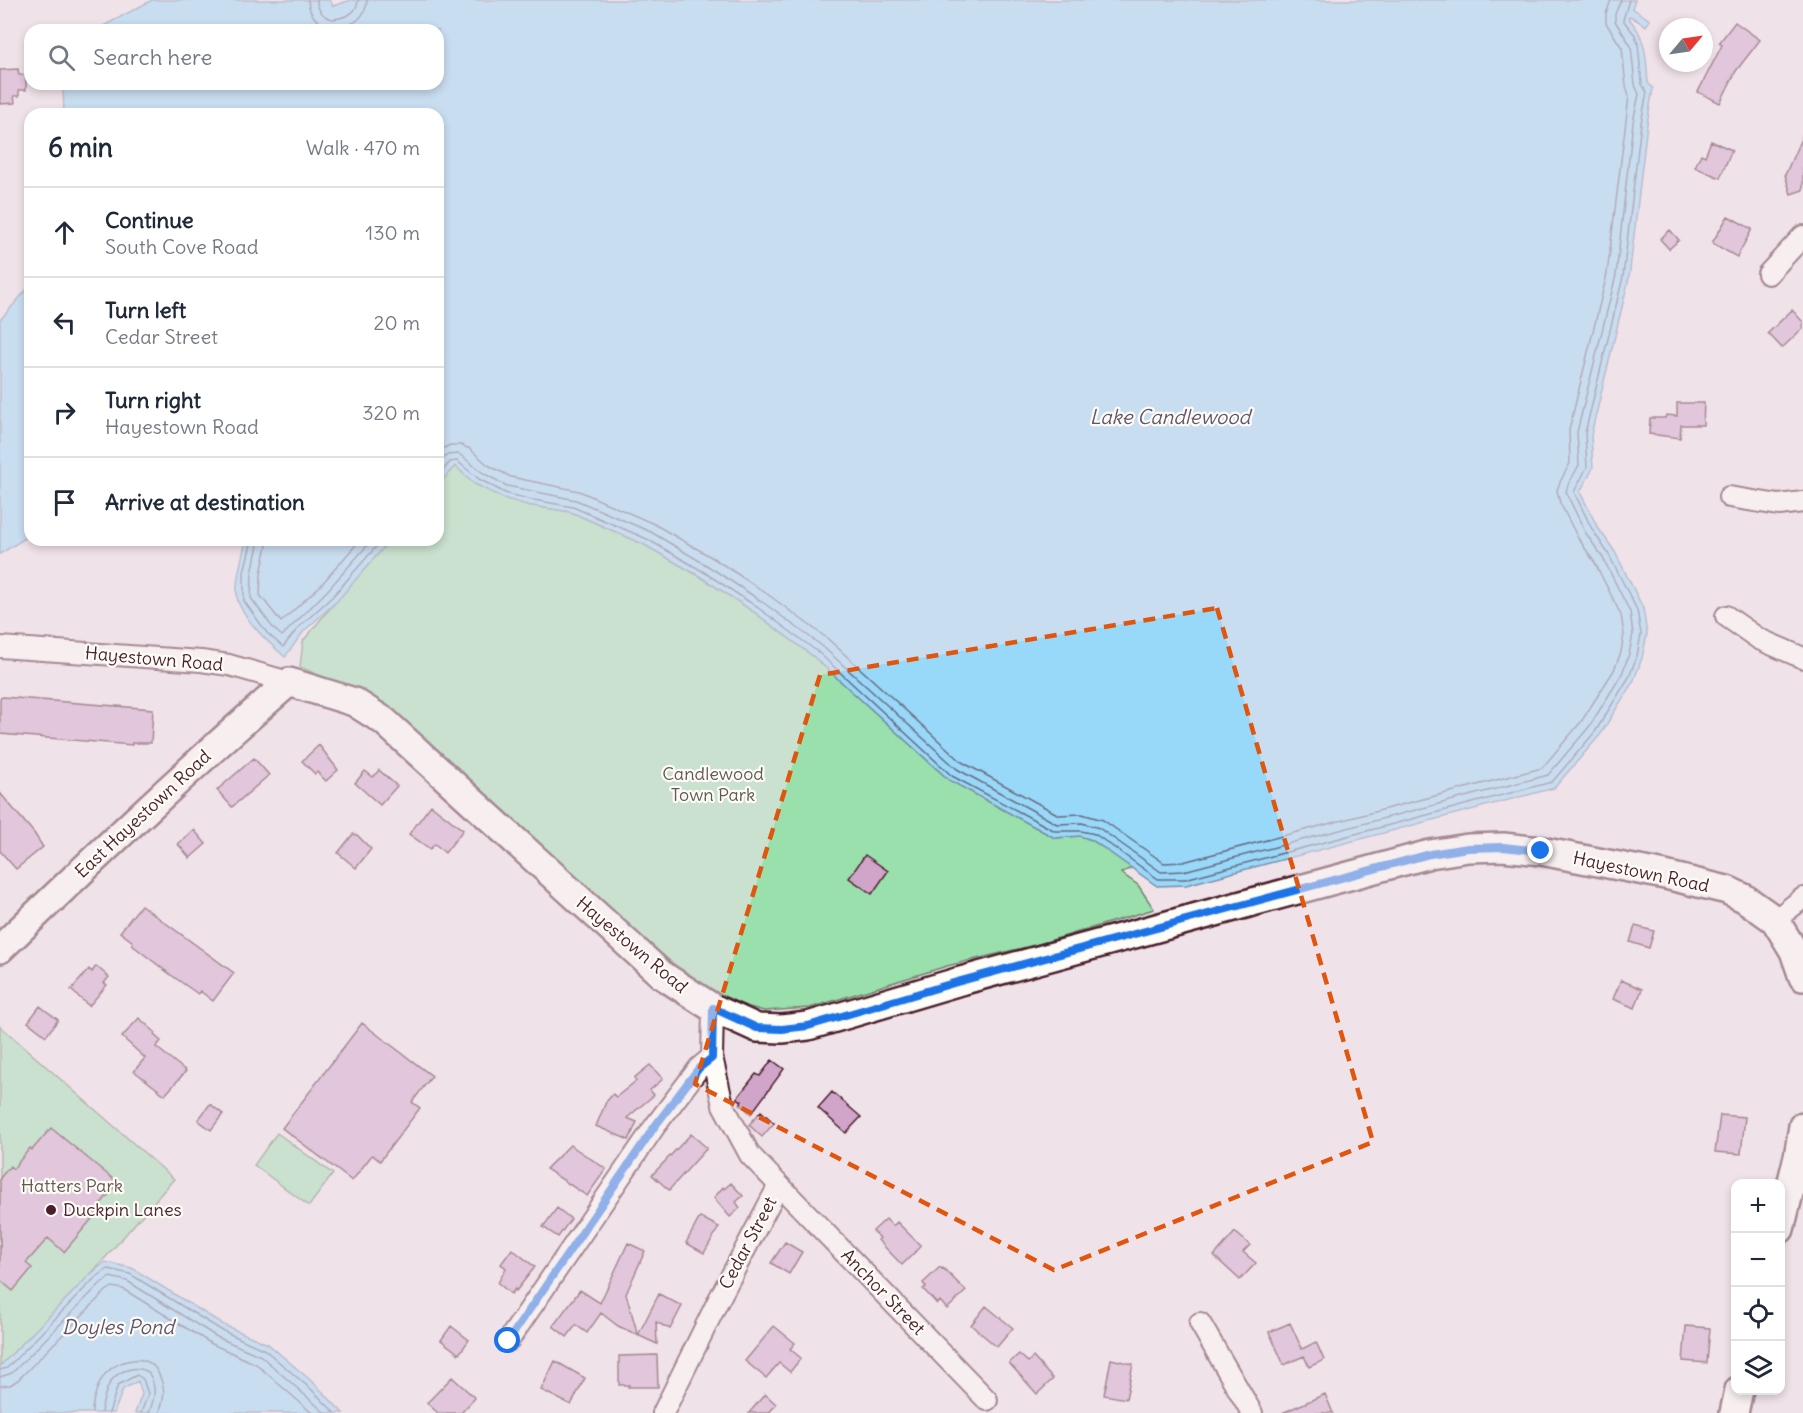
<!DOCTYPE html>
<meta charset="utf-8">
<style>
:root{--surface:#fff;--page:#f2f2f3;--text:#1f2937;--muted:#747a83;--line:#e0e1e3}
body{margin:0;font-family:Delius,sans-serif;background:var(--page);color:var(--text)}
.controls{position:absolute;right:18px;bottom:18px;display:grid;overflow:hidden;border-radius:12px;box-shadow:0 3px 9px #0003}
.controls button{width:54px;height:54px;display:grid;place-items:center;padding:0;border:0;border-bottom:2px solid var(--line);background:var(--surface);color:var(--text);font:30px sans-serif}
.compass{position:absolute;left:1659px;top:18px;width:54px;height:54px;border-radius:50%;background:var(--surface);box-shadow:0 3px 9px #0003;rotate:61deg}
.stop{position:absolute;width:18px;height:18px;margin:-14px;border:4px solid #1a73e8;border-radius:50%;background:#fff}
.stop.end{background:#1a73e8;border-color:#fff;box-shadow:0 2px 6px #0008}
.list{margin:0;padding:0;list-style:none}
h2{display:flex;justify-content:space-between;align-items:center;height:78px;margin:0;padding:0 24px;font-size:26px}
h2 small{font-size:20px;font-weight:400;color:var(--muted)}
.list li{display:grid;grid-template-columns:39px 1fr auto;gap:18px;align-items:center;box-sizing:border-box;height:90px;padding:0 24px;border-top:2px solid var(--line)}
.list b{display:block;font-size:22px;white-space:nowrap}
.list p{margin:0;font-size:20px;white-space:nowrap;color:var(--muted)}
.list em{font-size:20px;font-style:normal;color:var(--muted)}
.icon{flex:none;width:33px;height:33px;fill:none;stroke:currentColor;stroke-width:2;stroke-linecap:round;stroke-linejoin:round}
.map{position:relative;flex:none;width:1803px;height:1413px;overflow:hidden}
.search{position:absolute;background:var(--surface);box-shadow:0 3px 9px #0003;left:24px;top:24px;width:420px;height:66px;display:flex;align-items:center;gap:15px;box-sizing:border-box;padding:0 21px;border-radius:18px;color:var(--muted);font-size:22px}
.panel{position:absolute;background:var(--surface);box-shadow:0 3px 9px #0003;left:24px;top:108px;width:420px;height:438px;border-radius:18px}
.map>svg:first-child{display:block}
.green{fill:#99e0ad;stroke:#72806c;stroke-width:1.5}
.water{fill:#98d8f9;stroke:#798ea7;stroke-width:1.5}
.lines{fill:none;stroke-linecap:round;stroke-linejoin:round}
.shore{stroke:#69697d;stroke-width:1.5}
.building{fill:#d0a5c9;stroke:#4a1f2b;stroke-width:1.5}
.street-casing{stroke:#4a1f2b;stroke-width:24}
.secondary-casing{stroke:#4a1f2b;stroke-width:32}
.street{stroke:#fdfcf7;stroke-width:20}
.secondary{stroke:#fdfcf7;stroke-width:27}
.route{stroke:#1a73e8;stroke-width:8}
.marked{fill:none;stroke:#e0560e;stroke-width:4.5;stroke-dasharray:12 8;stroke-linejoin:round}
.poi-dot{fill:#4a1f2b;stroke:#fdfcf7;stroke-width:2}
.labels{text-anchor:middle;stroke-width:4.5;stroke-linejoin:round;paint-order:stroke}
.street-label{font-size:18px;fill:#4a1f2b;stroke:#fdfcf7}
.park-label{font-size:18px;fill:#625952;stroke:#fdfcf7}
.poi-label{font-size:18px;fill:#4a1f2b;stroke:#fdfcf7;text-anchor:start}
.water-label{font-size:20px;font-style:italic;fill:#615669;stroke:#fdfcf7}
</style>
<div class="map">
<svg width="1803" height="1413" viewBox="0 0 1803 1413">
<rect width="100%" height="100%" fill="#f0e2e9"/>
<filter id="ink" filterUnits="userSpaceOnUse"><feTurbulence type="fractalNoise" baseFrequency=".0167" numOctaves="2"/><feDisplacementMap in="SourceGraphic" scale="12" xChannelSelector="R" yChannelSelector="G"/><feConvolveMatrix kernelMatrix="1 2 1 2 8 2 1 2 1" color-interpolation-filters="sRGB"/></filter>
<g filter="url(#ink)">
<path class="green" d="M 455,466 L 475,484 L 527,505 L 571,512 L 643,544 L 701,577 L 754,612 L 814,657 L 949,780 L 1055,838 L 1080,836 L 1092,840 L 1133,867 L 1121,873 L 1138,885 L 1154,909 L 1039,944 L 947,966 L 810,1008 L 764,1011 L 735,1003 L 704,990 L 352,689 L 300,667 L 303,641 L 325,614 L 390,540 L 438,540 L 438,485 Z
M 0,1026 L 174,1179 L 91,1274 L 0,1366 Z
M 277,1133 L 333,1174 L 309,1206 L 254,1165 Z"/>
<path class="water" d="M 152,0 L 329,0 L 333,6 L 351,0 L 1635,0 L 1632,8 L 1650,20 L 1646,26 L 1630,16 L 1628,18 C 1647,36 1646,59 1648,83 L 1653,88 L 1647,124 L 1629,278 L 1591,435 L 1593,468 L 1580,492 L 1597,526 L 1615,552 L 1643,608 L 1647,634 L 1642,658 L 1634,680 L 1600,735 L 1554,788 L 1186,885 L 1157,886 L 1092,840 L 1080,836 L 1055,838 L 949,780 L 814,657 L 754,612 L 701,577 L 643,544 L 571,512 L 527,505 L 503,498 L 475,484 L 455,466 L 438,485 L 438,114 L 64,114 L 63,88 L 64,84 L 438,84 L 438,30 L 96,30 Z
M 30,286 L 30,535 L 0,554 L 0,320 Z
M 246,540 L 390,540 L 337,601 L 304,631 L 285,657 C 268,642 249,625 239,604 C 232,590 243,555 246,540 Z
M 105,1262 L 132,1268 L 224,1325 L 268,1344 L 316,1385 L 343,1413 L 135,1413 L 142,1394 L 138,1381 L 123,1389 L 114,1413 L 0,1413 L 0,1366 L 91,1274 Z"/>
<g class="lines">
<path class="shore" d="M 308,0 C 309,37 366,35 367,0
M 317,0 C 317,10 324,18 334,19 C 346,17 357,14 358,0
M 438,451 L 450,445 L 461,445 L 470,449 L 488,465 L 511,477 L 579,491 L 654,524 L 713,558 L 766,593 L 828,639 L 962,762 L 1059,815 L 1082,814 L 1103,820 L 1164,863 L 1183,862 L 1542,768 L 1581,722 L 1614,670 L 1621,652 L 1624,634 L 1621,615 L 1595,563 L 1578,538 L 1560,503 L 1557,490 L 1560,482 L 1570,463 L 1569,430 L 1607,274 L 1629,96 L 1626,86 L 1622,48 L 1606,23 L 1606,14 L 1611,0
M 438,464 L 447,455 L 459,454 L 483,473 L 507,486 L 576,500 L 651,532 L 708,566 L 761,601 L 822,646 L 957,769 L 1057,824 L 1082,823 L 1099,828 L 1161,872 L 1184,871 L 1548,775 L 1589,727 L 1622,674 L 1629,654 L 1633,634 L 1630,612 L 1603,558 L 1585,532 L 1566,492 L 1568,485 L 1579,465 L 1577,432 L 1616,275 L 1633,122 L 1639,94 L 1635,85 L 1631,46 L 1615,21 L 1615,14 L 1621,0
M 438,476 L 450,462 L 457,461 L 479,479 L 505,493 L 528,499 L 573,507 L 647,539 L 704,572 L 757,607 L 818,652 L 952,776 L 1055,831 L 1081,831 L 1095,834 L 1158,879 L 1185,879 L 1552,782 L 1595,732 L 1629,677 L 1637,656 L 1641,634 L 1637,610 L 1609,555 L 1592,529 L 1574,492 L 1587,467 L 1585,433 L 1623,277 L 1641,123 L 1647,92 L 1642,84 L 1638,44 L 1635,35 L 1623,20 L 1629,0
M 252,540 L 244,572 L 244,601 L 267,633 L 283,647 L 299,627 L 333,596 L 382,540
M 259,540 L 252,573 L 251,598 L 273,628 L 282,636 L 327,591 L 372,540
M 268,540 L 261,574 L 260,595 L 281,622 L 321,585 L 360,540
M 0,1370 L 7,1368 L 95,1278 L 108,1269 L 130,1274 L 221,1330 L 265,1350 L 312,1390 L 335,1413
M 0,1377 L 12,1373 L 100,1284 L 110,1277 L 127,1281 L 217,1337 L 261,1356 L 325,1413
M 0,1386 L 10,1385 L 18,1380 L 106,1291 L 112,1287 L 123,1289 L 212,1344 L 256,1364 L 312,1413
M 92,1413 C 92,1401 98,1382 106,1373 C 122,1357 151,1352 160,1377 C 166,1391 164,1399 159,1413
M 101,1413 C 102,1404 106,1389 111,1381 C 119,1370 138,1364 149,1373 C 157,1389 155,1397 149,1413
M 109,1413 L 118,1385 L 137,1375 L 143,1379 L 148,1394 L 141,1413"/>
</g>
<path class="building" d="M 1735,22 L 1760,40 L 1736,71 L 1720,103 L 1698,92 L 1722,45 L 1719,43 Z
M 18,69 L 19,75 L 26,75 L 26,90 L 19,90 L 19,96 L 14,96 L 15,103 L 0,104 L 0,70 Z
M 1803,134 L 1803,190 L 1791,194 L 1785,175 Z
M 1711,141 L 1732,150 L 1720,178 L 1695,167 L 1701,154 L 1705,156 Z
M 1728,216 L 1752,229 L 1737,257 L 1712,243 Z
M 1670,230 L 1679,240 L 1669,249 L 1660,239 Z
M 1792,310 L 1803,322 L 1803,328 L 1782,348 L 1768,333 Z
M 1677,403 L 1704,403 L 1703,425 L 1681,425 L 1680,438 L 1649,434 L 1650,418 L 1665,418 L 1666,415 L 1677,416 Z
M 3,697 L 153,709 L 151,743 L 132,743 L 132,745 L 0,734 L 0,698 Z
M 319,745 L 338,770 L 326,781 L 317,772 L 315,774 L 302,761 Z
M 254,758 L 269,775 L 232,807 L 217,790 Z
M 379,770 L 397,786 L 380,805 L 355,783 L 365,771 L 373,777 Z
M 0,793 L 34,833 L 43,847 L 16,869 L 0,851 Z
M 431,805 L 463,830 L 445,853 L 435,844 L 430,849 L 409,834 Z
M 194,830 L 206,844 L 190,858 L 178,844 Z
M 353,834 L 357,835 L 371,849 L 356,868 L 338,853 Z
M 865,855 L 888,871 L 872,894 L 849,878 Z
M 141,905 L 234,973 L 213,1001 L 200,991 L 198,994 L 171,975 L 132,945 L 133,942 L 120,932 Z
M 1635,926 L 1654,931 L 1649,948 L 1630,942 Z
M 96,966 L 109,977 L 104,983 L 107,985 L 89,1006 L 71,990 L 89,969 L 92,972 Z
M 1621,980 L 1642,989 L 1635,1008 L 1613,999 Z
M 40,1006 L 58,1020 L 46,1036 L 28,1022 Z
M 139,1018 L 156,1033 L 154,1035 L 161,1041 L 156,1047 L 186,1071 L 165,1095 L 134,1071 L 145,1058 L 122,1037 Z
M 362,1023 L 432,1076 L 412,1102 L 420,1108 L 380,1161 L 372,1155 L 352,1181 L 282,1128 Z
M 772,1060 L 784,1069 L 751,1114 L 740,1104 L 742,1101 L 737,1098 L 756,1074 L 760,1076 Z
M 650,1065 L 663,1079 L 650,1090 L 654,1095 L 627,1118 L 637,1122 L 629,1140 L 596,1126 L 606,1102 L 613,1094 L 616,1097 L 636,1081 L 634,1078 Z
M 832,1092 L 861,1117 L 846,1133 L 818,1108 Z
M 210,1104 L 223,1114 L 211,1130 L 198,1120 Z
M 761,1111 L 774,1123 L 762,1137 L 749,1125 Z
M 1720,1115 L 1745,1117 L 1741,1154 L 1715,1152 Z
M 51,1128 L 118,1183 L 99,1206 L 101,1208 L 64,1252 L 48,1238 L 26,1263 L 32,1268 L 13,1291 L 0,1280 L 0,1178 L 10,1166 L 13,1169 L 30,1148 L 32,1150 Z
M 691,1134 L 707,1148 L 669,1190 L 652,1175 Z
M 570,1145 L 606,1169 L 587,1196 L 546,1169 Z
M 731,1183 L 743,1196 L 736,1202 L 740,1208 L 730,1217 L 714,1198 L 723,1187 L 724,1189 Z
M 557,1208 L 571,1219 L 558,1237 L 543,1227 Z
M 700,1217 L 719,1227 L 704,1253 L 686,1243 Z
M 886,1219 L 893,1226 L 897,1222 L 921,1246 L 902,1265 L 878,1240 L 880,1238 L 873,1231 Z
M 1235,1232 L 1250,1245 L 1243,1252 L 1256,1263 L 1240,1280 L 1214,1256 Z
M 785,1242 L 802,1252 L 789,1274 L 771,1263 Z
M 628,1243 L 645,1251 L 626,1294 L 638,1335 L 659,1294 L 682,1306 L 670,1329 L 656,1322 L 657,1344 L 618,1326 L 601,1313 L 587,1333 L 576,1325 L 567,1337 L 553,1326 L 580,1290 L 600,1303 Z
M 512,1249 L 535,1267 L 516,1291 L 515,1289 L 511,1294 L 498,1283 L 506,1268 L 501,1264 Z
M 940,1267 L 942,1269 L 943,1268 L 966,1291 L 947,1309 L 940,1301 L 937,1304 L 923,1289 L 926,1287 L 923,1283 Z
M 986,1306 L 1013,1328 L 997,1347 L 971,1325 Z
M 1290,1323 L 1302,1349 L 1316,1342 L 1324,1360 L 1309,1367 L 1304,1356 L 1284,1365 L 1269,1332 Z
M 451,1326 L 469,1340 L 459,1354 L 441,1340 Z
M 774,1326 L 795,1343 L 790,1349 L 801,1358 L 790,1372 L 779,1363 L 766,1378 L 745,1361 Z
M 1686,1326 L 1710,1328 L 1707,1363 L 1683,1361 Z
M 1019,1354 L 1028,1362 L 1033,1357 L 1053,1379 L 1037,1394 L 1009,1363 Z
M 657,1355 L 658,1387 L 628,1387 L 629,1385 L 619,1385 L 619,1356 Z
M 1111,1359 L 1133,1364 L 1126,1399 L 1104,1395 Z
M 555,1361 L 585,1378 L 571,1405 L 541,1390 Z
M 452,1377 L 475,1398 L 461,1413 L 438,1413 L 427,1403 Z
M 765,1394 L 776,1404 L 769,1413 L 749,1413 Z
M 1325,1394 L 1333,1413 L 1282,1413 Z"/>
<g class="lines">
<defs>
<path id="street" d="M 1768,274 L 1803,236
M 1729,497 L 1779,505 L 1803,502
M 1726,616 L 1759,639 L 1803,658
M 0,647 L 201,661 L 229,665 L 289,682
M 1775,920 L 1803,898
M 779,1185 L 987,1400
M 1200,1323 L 1252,1413
M 508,1341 L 655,1126 L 699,1068 L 712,1057
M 663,1413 L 718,1301 L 779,1185 L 750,1155 L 723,1105 L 712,1057 L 713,1008"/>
<path id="secondary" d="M 0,949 C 95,858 190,767 289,682 L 354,702 L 384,721 L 662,975 L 713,1008 L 757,1028 L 782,1029 L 808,1026 L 957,982 L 1430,854 L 1468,848 L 1503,847 L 1541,851 L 1665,875 L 1727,890 L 1744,898 L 1775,920 L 1794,951 L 1803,977
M 1780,1229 L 1798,1157 L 1803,1126
M 1734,1413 L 1739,1390"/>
</defs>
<use href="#street" class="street-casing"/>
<use href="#secondary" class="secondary-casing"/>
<use href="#street" class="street"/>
<use href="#secondary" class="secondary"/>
</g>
</g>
<g class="lines" filter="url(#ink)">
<path class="route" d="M 508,1341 L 655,1126 L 699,1068 L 712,1058 L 713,1008 L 757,1028 L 782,1029 L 808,1026 L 957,982 L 1430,854 L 1468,848 L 1503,847 L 1541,851"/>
</g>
<path d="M0 0H1803V1413H0ZM 1217,608 L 1373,1142 L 1054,1270 L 695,1084 L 820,675 Z" fill="#f0e2e9" fill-opacity=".55" fill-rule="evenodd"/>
<path class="marked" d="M 1217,608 L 1373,1142 L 1054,1270 L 695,1084 L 820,675 Z"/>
<circle class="poi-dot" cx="51" cy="1210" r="6"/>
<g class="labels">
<g class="street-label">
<text transform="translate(154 659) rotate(5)" y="6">Hayestown Road</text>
<text transform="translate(143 814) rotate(-43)" y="6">East Hayestown Road</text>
<text transform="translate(1641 872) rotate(12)" y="6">Hayestown Road</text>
<text transform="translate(632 945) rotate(40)" y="6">Hayestown Road</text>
<text transform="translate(748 1243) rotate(-62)" y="6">Cedar Street</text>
<text transform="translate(883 1292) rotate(46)" y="6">Anchor Street</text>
</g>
<g class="park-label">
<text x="713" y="780">Candlewood<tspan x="713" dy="21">Town Park</tspan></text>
<text x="72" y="1192">Hatters Park</text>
</g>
<g class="poi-label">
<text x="63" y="1216">Duckpin Lanes</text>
</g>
<g class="water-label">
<text x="1170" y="424">Lake Candlewood</text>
<text x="118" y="1334">Doyles Pond</text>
</g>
</g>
</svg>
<div class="controls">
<button>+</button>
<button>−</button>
<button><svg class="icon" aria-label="locate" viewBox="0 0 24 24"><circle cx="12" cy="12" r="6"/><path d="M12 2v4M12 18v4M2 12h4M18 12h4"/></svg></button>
<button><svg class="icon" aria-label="layers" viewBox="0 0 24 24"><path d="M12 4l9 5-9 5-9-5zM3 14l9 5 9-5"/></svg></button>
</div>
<svg class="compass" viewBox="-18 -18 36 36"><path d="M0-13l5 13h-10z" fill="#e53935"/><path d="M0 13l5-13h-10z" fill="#747a83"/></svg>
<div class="stop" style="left:508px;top:1341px"></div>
<div class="stop end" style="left:1541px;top:851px"></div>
<div class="search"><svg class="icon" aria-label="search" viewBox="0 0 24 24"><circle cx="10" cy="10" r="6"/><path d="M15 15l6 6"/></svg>Search here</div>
<section class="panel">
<h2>6 min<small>Walk · 470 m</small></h2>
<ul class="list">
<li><svg class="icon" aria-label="ahead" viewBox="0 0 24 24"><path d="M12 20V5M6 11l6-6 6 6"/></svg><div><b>Continue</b><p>South Cove Road</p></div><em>130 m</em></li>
<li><svg class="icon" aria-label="left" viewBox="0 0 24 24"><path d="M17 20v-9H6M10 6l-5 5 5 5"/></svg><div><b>Turn left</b><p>Cedar Street</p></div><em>20 m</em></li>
<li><svg class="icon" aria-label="right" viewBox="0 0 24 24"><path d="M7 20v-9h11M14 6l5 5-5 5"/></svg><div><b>Turn right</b><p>Hayestown Road</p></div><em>320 m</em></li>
<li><svg class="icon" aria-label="arrive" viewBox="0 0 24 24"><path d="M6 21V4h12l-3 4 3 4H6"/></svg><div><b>Arrive at destination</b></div></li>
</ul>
</section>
</div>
